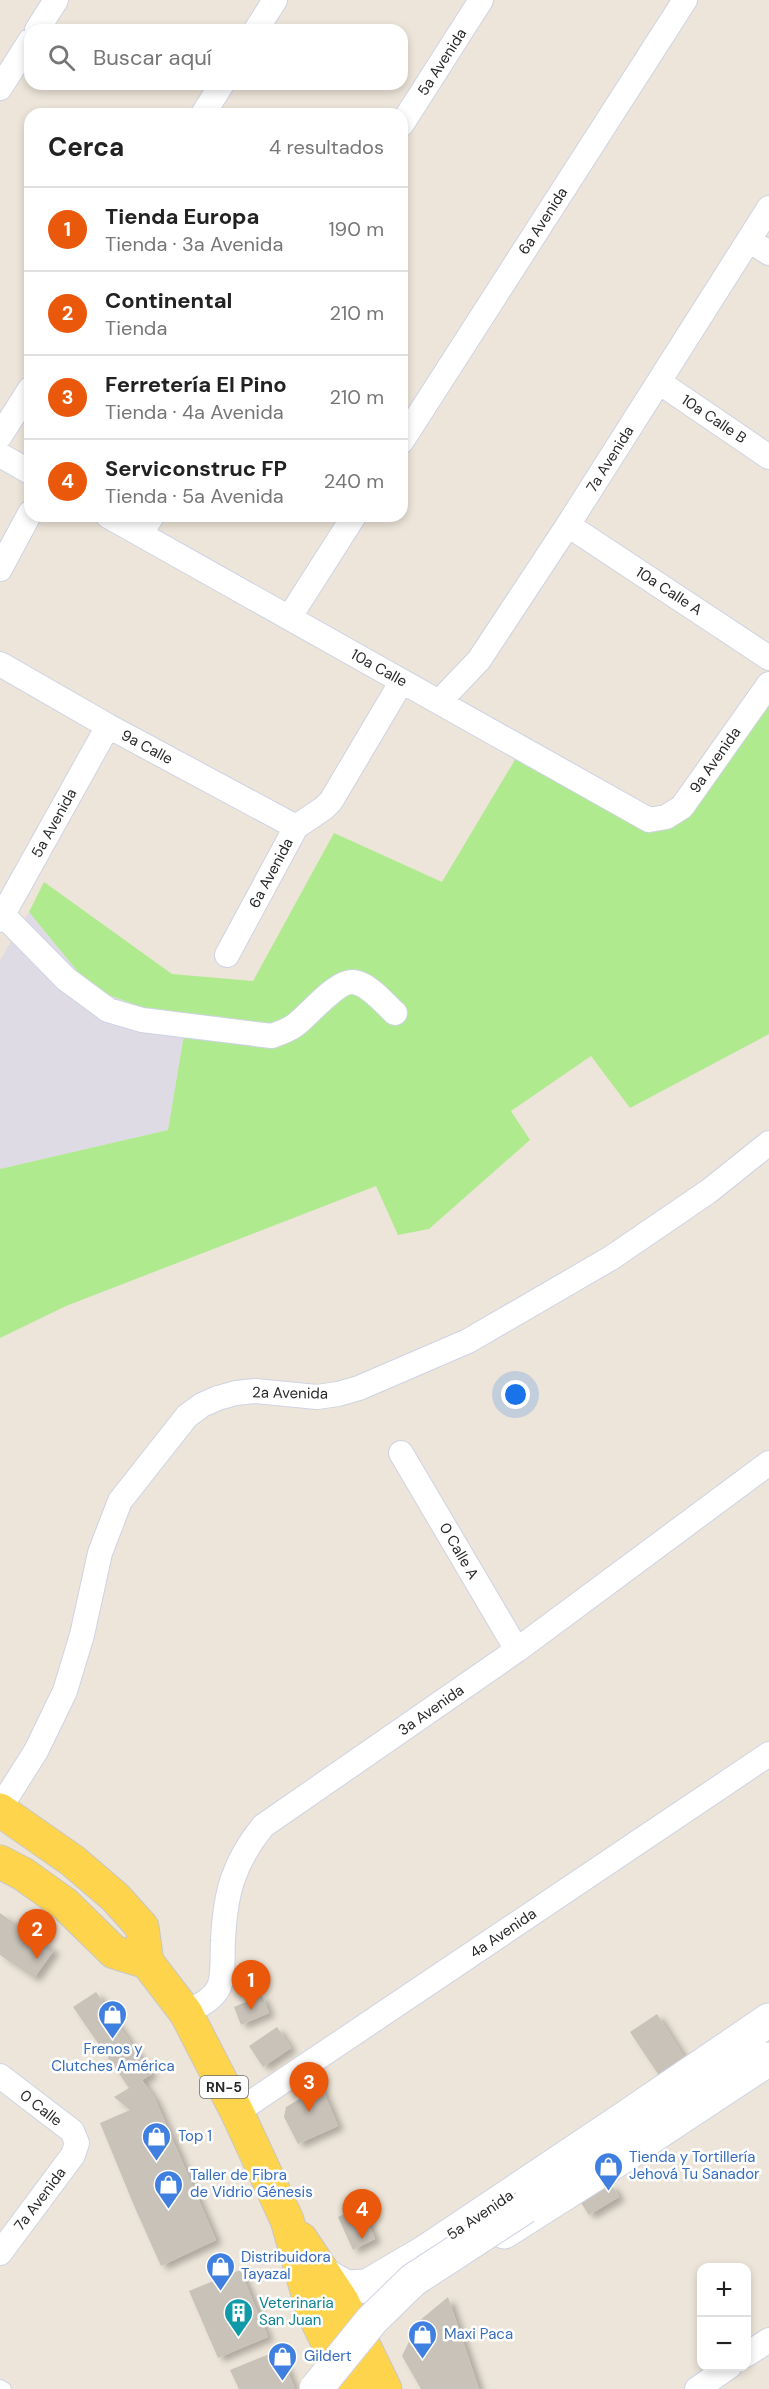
<!DOCTYPE html>
<html lang="es">
<meta charset="utf-8">
<style>
:root{--surface:#fff;--page:#f2f2f2;--text:#222;--muted:#767676;--line:#e0e0e0;--accent:#ea580c}
body{margin:0;font-family:"DM Sans",sans-serif;background:var(--page);color:var(--text)}
.controls{position:absolute;right:18px;bottom:18px;display:grid;overflow:hidden;border-radius:12px;box-shadow:0 3px 9px #0003}
.controls button{width:54px;height:54px;display:grid;place-items:center;padding:0;border:0;border-bottom:2px solid var(--line);background:var(--surface);color:var(--text);font:30px sans-serif}
.you{position:absolute;left:516px;top:1395px;width:21px;height:21px;margin:-15px;border:4px solid #fff;border-radius:50%;background:#1a73e8;box-shadow:0 0 0 9px #1a73e833}
.badge{display:grid;place-items:center;width:39px;height:39px;border-radius:50%;background:var(--accent);color:#fff;font-size:20px;font-weight:700}
.pin{position:absolute;translate:-50% -50px;filter:drop-shadow(0 2px 3px #0008)}
.pin::after{content:'';position:absolute;top:32px;width:21px;height:18px;background:inherit;clip-path:polygon(0 0,100% 0,50% 100%)}
.list{margin:0;padding:0;list-style:none}
h2{display:flex;justify-content:space-between;align-items:center;height:78px;margin:0;padding:0 24px;font-size:26px}
h2 small{font-size:20px;font-weight:400;color:var(--muted)}
.list li{display:grid;grid-template-columns:39px 1fr auto;gap:18px;align-items:center;box-sizing:border-box;height:84px;padding:0 24px;border-top:2px solid var(--line)}
.list b{display:block;font-size:22px;white-space:nowrap}
.list p{margin:0;font-size:20px;white-space:nowrap;color:var(--muted)}
.list em{font-size:20px;font-style:normal;color:var(--muted)}
.icon{flex:none;width:33px;height:33px;fill:none;stroke:currentColor;stroke-width:2;stroke-linecap:round;stroke-linejoin:round}
.map{position:relative;flex:none;width:769px;height:2389px;overflow:hidden}
.search{position:absolute;background:var(--surface);box-shadow:0 3px 9px #0003;left:24px;top:24px;width:384px;height:66px;display:flex;align-items:center;gap:15px;box-sizing:border-box;padding:0 21px;border-radius:18px;color:var(--muted);font-size:22px}
.panel{position:absolute;background:var(--surface);box-shadow:0 3px 9px #0003;left:24px;top:108px;width:384px;height:414px;border-radius:18px}
.map>svg:first-child{display:block}
.industrial{fill:#dedbe5}
.green{fill:#afea8f}
.building{fill:#c8c2b9;filter:url(#shadow)}
.lines{fill:none;stroke-linecap:round;stroke-linejoin:round}
.lane-casing{stroke:#ced3e4;stroke-width:14}
.street-casing{stroke:#ced3e4;stroke-width:26}
.secondary-casing{stroke:#ced3e4;stroke-width:35}
.primary-casing{stroke:#c7c7c7;stroke-width:35}
.lane{stroke:#fff;stroke-width:12}
.street{stroke:#fff;stroke-width:24}
.secondary{stroke:#fff;stroke-width:33}
.primary{stroke:#ffd44d;stroke-width:33}
.secondary-bridge-casing{stroke:#ced3e4;stroke-width:35;stroke-linecap:butt}
.secondary-bridge{stroke:#fff;stroke-width:33}
.labels{text-anchor:middle;stroke-width:5;stroke-linejoin:round;paint-order:stroke}
.shield{fill:#fff;stroke:#696969;stroke-width:1.5}
.shield-label{font-size:14px;font-weight:bold;fill:#292929}
.street-label{font-size:15px;fill:#292929;stroke:#fff}
.shop-label{font-size:15px;fill:#366cbe;stroke:#fff;text-anchor:start}
.culture-label{font-size:15px;fill:#0d838f;stroke:#fff;text-anchor:start}
</style>
<div class="map">
<svg width="769" height="2389" viewBox="0 0 769 2389">
<defs>
<filter id="shadow"><feDropShadow dx="6" dy="4" stdDeviation="3" flood-color="#0004"/></filter>
</defs>
<rect width="100%" height="100%" fill="#ede5d9"/>
<path class="industrial" d="M 29,912 L 92,989 L 186,1023 L 168,1130 L 0,1169 L 0,960 Z"/>
<path class="green" d="M 769,703 L 769,1034 L 630,1108 L 591,1056 L 511,1111 L 530,1140 L 429,1229 L 398,1235 L 376,1186 L 66,1306 L 0,1338 L 0,1169 L 168,1130 L 186,1023 L 92,989 L 29,912 L 44,882 L 172,974 L 253,981 L 334,833 L 442,882 L 522,748 L 668,825 Z"/>
<path class="building" d="M 0,1913 L 54,1950 L 34,1978 L 0,1955 Z
M 96,1992 L 152,2074 L 142,2080 L 155,2099 L 216,2240 L 161,2266 L 135,2208 L 100,2123 L 130,2110 L 114,2097 L 129,2088 L 73,2007 Z
M 262,1995 L 269,2013 L 241,2025 L 234,2007 Z
M 657,2014 L 686,2060 L 660,2077 L 630,2032 Z
M 277,2027 L 291,2048 L 263,2067 L 249,2046 Z
M 321,2086 L 338,2126 L 298,2144 L 284,2117 L 286,2107 Z
M 611,2184 L 619,2197 L 589,2215 L 581,2203 Z
M 361,2206 L 375,2239 L 353,2250 L 338,2217 Z
M 240,2270 L 268,2337 L 218,2358 L 189,2291 Z
M 448,2297 L 479,2389 L 421,2389 L 402,2356 L 419,2321 Z
M 279,2350 L 295,2389 L 239,2389 L 230,2370 Z"/>
<g class="lines">
<defs>
<path id="lane" d="M 0,2386 L 5,2389"/>
<path id="street" d="M 37,30 L 56,0
M 256,30 L 275,0
M 0,88 L 30,41
M 203,114 L 222,84
M 402,124 L 481,0
M 749,240 L 769,253
M 659,382 L 769,457
M 0,436 L 30,389
M 402,441 L 685,0
M 0,455 L 30,472
M 108,516 L 649,820 L 666,817 L 682,807 L 769,684
M 568,525 L 769,658
M 140,534 L 152,516
M 0,569 L 30,513
M 289,618 L 354,516
M 0,664 L 108,726 L 296,827
M 440,701 L 479,660 L 568,525 L 769,208
M 3,915 L 66,979 L 108,1010 L 142,1020 L 272,1036 C 279,1033 287,1031 294,1026 C 308,1016 337,980 353,982 C 368,983 384,1003 395,1013
M 0,920 L 108,726
M 227,955 L 296,827 L 324,808 L 331,801 L 402,681
M 401,1453 L 517,1650
M 0,1808 L 36,1751 L 65,1691 L 82,1635 L 100,1553 L 120,1501 L 187,1416 L 202,1405 L 218,1398 L 236,1393 L 255,1391 L 317,1397 L 338,1394 L 359,1388 L 468,1341 L 611,1258 L 709,1191 L 769,1143
M 186,2013 C 198,2006 213,2000 219,1987 C 224,1975 222,1955 223,1941 C 225,1894 233,1863 263,1826 L 517,1650 L 769,1463
M 0,2076 L 72,2131 L 77,2143 L 73,2155 L 0,2253
M 237,2112 L 769,1754
M 746,2355 L 769,2340
M 697,2389 L 730,2366"/>
<path id="secondary" d="M 612,2129 L 628,2116 L 769,2020
M 625,2154 L 769,2059
M 504,2232 L 644,2143
M 327,2276 L 346,2287 L 367,2286 L 425,2252 L 628,2116"/>
<path id="primary" d="M 0,1810 L 73,1861 L 115,1897 L 142,1927 L 147,1962 L 186,2013 L 237,2112 L 287,2220 L 313,2312 L 350,2389
M 0,1862 L 23,1874 L 65,1904 L 114,1952 L 147,1962
M 301,2239 L 342,2301 L 385,2389"/>
</defs>
<use href="#lane" class="lane-casing"/>
<use href="#street" class="street-casing"/>
<use href="#secondary" class="secondary-casing"/>
<use href="#primary" class="primary-casing"/>
<use href="#lane" class="lane"/>
<use href="#street" class="street"/>
<use href="#secondary" class="secondary"/>
<use href="#primary" class="primary"/>
<defs>
<path id="secondary-bridge" d="M 316,2389 L 372,2320 L 413,2280 L 525,2207"/>
</defs>
<use href="#secondary-bridge" class="secondary-bridge-casing"/>
<use href="#secondary-bridge" class="secondary-bridge"/>
</g>
<defs>
<symbol id="shop-pin" viewBox="-11 -11 22 30"><path d="M0 17L-7.5 6A9.5 9.5 0 1 1 7.5 6Z" fill="#3f7fe0" stroke="#fff"/><path d="M-5-2.5h2.3a2.7 3.5 0 0 1 5.4 0H5L5.5 6h-11ZM-1.5-2.5h3a1.5 2.3 0 0 0-3 0Z" fill="#fff"/></symbol>
<symbol id="building-pin" viewBox="-11 -11 22 30"><path d="M0 17L-7.5 6A9.5 9.5 0 1 1 7.5 6Z" fill="#0f9aa8" stroke="#fff"/><path d="M-4-6H4V6H1V3H-1V6H-4ZM-2.5-4.3h1.7v1.8h-1.7ZM.8-4.3h1.7v1.8H.8ZM-2.5-1h1.7V.8h-1.7ZM.8-1h1.7V.8H.8Z" fill="#fff"/></symbol>
</defs>
<g fill-rule="evenodd">
<use href="#shop-pin" x="96" y="1998" width="33" height="45"/>
<use href="#shop-pin" x="140" y="2120" width="33" height="45"/>
<use href="#shop-pin" x="592" y="2150" width="33" height="45"/>
<use href="#shop-pin" x="152" y="2168" width="33" height="45"/>
<use href="#shop-pin" x="204" y="2250" width="33" height="45"/>
<use href="#building-pin" x="222" y="2296" width="33" height="45"/>
<use href="#shop-pin" x="406" y="2318" width="33" height="45"/>
<use href="#shop-pin" x="266" y="2340" width="33" height="45"/>
</g>
<g class="labels">
<rect class="shield" x="200" y="2076" width="48" height="22" rx="4.5"/>
<g class="shield-label">
<text x="224" y="2092">RN-5</text>
</g>
<g class="street-label">
<text transform="translate(442 62) rotate(-57)" y="5">5a Avenida</text>
<text transform="translate(543 221) rotate(-57)" y="5">6a Avenida</text>
<text transform="translate(714 419) rotate(34)" y="5">10a Calle B</text>
<text transform="translate(610 459) rotate(-58)" y="5">7a Avenida</text>
<text transform="translate(669 591) rotate(33)" y="5">10a Calle A</text>
<text transform="translate(379 668) rotate(29)" y="5">10a Calle</text>
<text transform="translate(147 747) rotate(28)" y="5">9a Calle</text>
<text transform="translate(715 760) rotate(-55)" y="5">9a Avenida</text>
<text transform="translate(54 823) rotate(-61)" y="5">5a Avenida</text>
<text transform="translate(271 873) rotate(-62)" y="5">6a Avenida</text>
<text transform="translate(290 1393) rotate(1)" y="5">2a Avenida</text>
<text transform="translate(459 1551) rotate(60)" y="5">0 Calle A</text>
<text transform="translate(431 1710) rotate(-35)" y="5">3a Avenida</text>
<text transform="translate(503 1933) rotate(-34)" y="5">4a Avenida</text>
<text transform="translate(41 2108) rotate(38)" y="5">0 Calle</text>
<text transform="translate(40 2199) rotate(-53)" y="5">7a Avenida</text>
<text transform="translate(480 2215) rotate(-34)" y="5">5a Avenida</text>
</g>
<g class="shop-label">
<text x="113" y="2054" text-anchor="middle">Frenos y<tspan x="113" dy="17">Clutches América</tspan></text>
<text x="178" y="2141">Top 1</text>
<text x="629" y="2162">Tienda y Tortillería<tspan x="629" dy="17">Jehová Tu Sanador</tspan></text>
<text x="190" y="2180">Taller de Fibra<tspan x="190" dy="17">de Vidrio Génesis</tspan></text>
<text x="241" y="2262">Distribuidora<tspan x="241" dy="17">Tayazal</tspan></text>
<text x="444" y="2339">Maxi Paca</text>
<text x="304" y="2361">Gildert</text>
</g>
<g class="culture-label">
<text x="259" y="2308">Veterinaria<tspan x="259" dy="17">San Juan</tspan></text>
</g>
</g>
</svg>
<div class="controls">
<button>+</button>
<button>−</button>
</div>
<div class="you"></div>
<div class="pin badge" style="left:251px;top:2010px">1</div>
<div class="pin badge" style="left:37px;top:1959px">2</div>
<div class="pin badge" style="left:309px;top:2112px">3</div>
<div class="pin badge" style="left:362px;top:2239px">4</div>
<div class="search"><svg class="icon" aria-label="search" viewBox="0 0 24 24"><circle cx="10" cy="10" r="6"/><path d="M15 15l6 6"/></svg>Buscar aquí</div>
<section class="panel">
<h2>Cerca<small>4 resultados</small></h2>
<ul class="list">
<li><span class="badge">1</span><div><b>Tienda Europa</b><p>Tienda · 3a Avenida</p></div><em>190 m</em></li>
<li><span class="badge">2</span><div><b>Continental</b><p>Tienda</p></div><em>210 m</em></li>
<li><span class="badge">3</span><div><b>Ferretería El Pino</b><p>Tienda · 4a Avenida</p></div><em>210 m</em></li>
<li><span class="badge">4</span><div><b>Serviconstruc FP</b><p>Tienda · 5a Avenida</p></div><em>240 m</em></li>
</ul>
</section>
</div>
